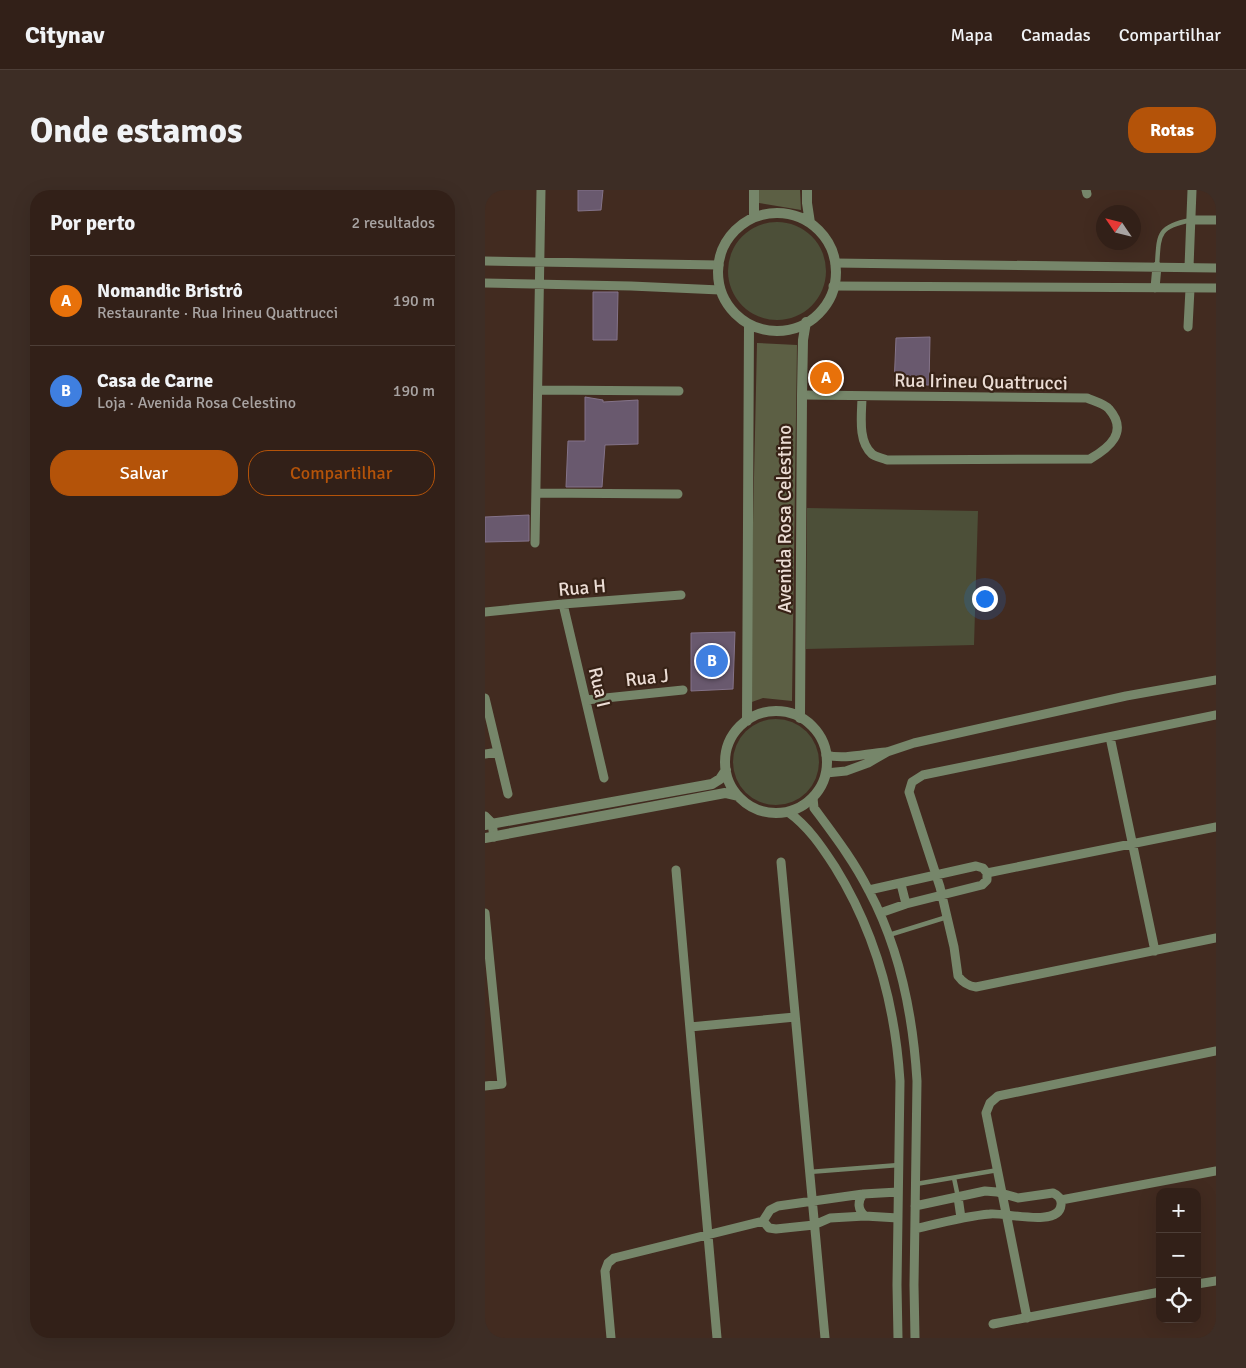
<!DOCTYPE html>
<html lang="pt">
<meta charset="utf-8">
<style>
:root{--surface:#322018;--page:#3d2d25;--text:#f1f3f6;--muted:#a8a3a2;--line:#4d3e37;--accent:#b45309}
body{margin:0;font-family:Signika,sans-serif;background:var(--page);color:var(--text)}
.controls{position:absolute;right:15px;bottom:15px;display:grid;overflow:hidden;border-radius:10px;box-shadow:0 5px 20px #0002}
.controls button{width:45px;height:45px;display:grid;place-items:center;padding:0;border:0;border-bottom:1px solid var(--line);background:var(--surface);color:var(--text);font:25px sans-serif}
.compass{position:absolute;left:611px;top:15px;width:45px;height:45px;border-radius:50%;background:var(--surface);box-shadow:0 5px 20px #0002;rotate:305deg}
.you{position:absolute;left:499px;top:408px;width:18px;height:18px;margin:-12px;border:4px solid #fff;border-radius:50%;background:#1a73e8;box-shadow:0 0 0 8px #1a73e833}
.badge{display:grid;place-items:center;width:32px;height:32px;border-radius:50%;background:var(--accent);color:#fff;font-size:16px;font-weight:700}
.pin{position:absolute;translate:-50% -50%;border:2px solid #fff;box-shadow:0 1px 5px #0006}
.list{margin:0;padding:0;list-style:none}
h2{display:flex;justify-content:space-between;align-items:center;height:65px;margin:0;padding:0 20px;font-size:21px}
h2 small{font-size:16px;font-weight:400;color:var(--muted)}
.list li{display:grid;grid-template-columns:32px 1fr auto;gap:15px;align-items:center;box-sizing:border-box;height:90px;padding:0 20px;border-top:1px solid var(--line)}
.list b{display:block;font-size:19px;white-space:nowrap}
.list p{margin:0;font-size:16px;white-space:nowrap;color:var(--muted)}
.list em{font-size:16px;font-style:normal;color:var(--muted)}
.actions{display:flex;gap:10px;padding:15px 20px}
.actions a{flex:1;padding:11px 0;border:1px solid var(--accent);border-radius:20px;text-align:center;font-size:18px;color:var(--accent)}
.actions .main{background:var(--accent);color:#fff}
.icon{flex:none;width:28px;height:28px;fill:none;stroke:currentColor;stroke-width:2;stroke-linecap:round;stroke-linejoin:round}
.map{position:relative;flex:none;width:731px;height:1148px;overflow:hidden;border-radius:20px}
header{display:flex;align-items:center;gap:30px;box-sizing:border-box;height:70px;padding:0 25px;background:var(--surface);border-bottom:1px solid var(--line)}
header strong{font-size:24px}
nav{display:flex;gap:28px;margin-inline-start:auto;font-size:18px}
.intro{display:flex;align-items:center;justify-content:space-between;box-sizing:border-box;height:120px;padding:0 30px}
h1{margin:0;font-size:35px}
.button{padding:12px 22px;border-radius:20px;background:var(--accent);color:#fff;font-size:18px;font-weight:700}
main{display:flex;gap:30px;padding:0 30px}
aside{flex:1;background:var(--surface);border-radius:20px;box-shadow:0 5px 20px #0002}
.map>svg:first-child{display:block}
.green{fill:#4c4f38}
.forest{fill:#5c5f44}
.building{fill:#69596e;stroke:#847389}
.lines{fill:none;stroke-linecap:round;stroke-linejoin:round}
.service{stroke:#76866a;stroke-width:4.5}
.minor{stroke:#76866a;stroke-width:9}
.tertiary{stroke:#76866a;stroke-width:10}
.labels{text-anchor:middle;stroke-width:4.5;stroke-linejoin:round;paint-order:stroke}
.street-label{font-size:19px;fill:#ecddd5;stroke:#372216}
</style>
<header>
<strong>Citynav</strong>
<nav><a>Mapa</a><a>Camadas</a><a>Compartilhar</a></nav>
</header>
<div class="intro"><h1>Onde estamos</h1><a class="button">Rotas</a></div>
<main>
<aside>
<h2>Por perto<small>2 resultados</small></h2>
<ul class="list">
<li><span class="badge" style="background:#e8710a">A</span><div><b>Nomandic Bristrô</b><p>Restaurante · Rua Irineu Quattrucci</p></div><em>190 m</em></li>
<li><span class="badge" style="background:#3f7fe0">B</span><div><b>Casa de Carne</b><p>Loja · Avenida Rosa Celestino</p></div><em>190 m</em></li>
</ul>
<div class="actions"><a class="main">Salvar</a><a>Compartilhar</a></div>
</aside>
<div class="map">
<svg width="731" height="1148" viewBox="0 0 731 1148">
<rect width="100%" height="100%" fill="#422b20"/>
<path class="green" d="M243 81a49 49 0 1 1 98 0a49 49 0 1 1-98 0Z
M 322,318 L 493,321 L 489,455 L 321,459 Z
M248 572a43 43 0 1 1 86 0a43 43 0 1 1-86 0Z"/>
<path class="forest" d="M 274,0 L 315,0 L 316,20 L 274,13 Z
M 272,153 L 312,155 L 307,511 L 278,508 L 264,513 Z"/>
<path class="building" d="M 93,0 L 118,0 L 116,20 L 93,21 Z
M 108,102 L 133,102 L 132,150 L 108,150 Z
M 445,147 L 444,195 L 409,196 L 411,148 Z
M 100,207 L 118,210 L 118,212 L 153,210 L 153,254 L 120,255 L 117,297 L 81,297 L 83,251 L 100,251 Z
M 44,325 L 44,351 L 0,352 L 0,327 Z
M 250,442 L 248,499 L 206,501 L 206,443 Z"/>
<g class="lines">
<path class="service" d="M 672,76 C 674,44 672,37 706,30
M 404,745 L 462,727
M 324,982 L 414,975
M 469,988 L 473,1007
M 431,994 L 513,980"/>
<path class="minor" d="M 601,0 L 602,4
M 706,30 L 731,30
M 0,71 L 234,75
M 350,73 L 731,78
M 704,77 L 707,0
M 0,93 L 146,96 L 235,100
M 348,96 L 731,98
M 670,98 L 672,76
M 703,137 L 705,99
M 53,200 L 194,201
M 317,205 L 602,208 C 609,211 620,214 624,219 C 644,242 624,258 605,269 L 402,270 C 398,268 390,267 387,264 C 372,251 377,223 377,206
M 51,303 L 193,304
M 50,353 L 56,0
M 78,414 L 119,588
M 0,422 L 78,414 L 196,405
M 0,508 L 23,604
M 101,510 L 198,500
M 731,525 L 438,585 L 427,592 L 424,602 L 455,697 L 469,757 L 473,786 C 478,793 483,796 491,797 L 731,748
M 625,547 L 670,761
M 0,564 L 13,562
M 341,565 C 360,570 382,563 401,562
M 341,583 L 361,581 L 383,573 L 402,562 L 429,553 L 641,506 L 731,490
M 328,608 L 329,618 C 349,645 369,671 384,701 C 415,759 428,825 432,891 L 429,1095 L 430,1148
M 303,622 C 323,636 337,657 350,677 C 391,743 410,814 415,891 L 412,1095 L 413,1148
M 0,626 L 7,633 L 9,647
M 296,672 L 340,1148
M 191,680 L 232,1148
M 502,683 L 731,637
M 416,694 L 421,714
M 384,700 L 491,676 L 498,678 L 502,683 L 502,690 L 497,695 L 421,714 L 395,723
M 0,723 L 17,894 L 0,896
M 205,837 L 310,827
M 378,1004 C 372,1012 373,1020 380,1026
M 473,1007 L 476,1028
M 576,1010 L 731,981
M 278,1031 L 284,1038 L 291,1039 L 329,1035 L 345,1028 L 380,1026 L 413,1028
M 430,1039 C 455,1033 480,1026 505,1024 C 519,1022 574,1038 576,1015 C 577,1009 573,1005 568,1003 L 533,1008 L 512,1002 L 500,1001 L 430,1016
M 712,1094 L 731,1091
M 542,1128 L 501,923 L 505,913 L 513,906 L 731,861
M 508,1134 L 675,1102
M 126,1148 L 120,1081 L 123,1073 L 129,1068 L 278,1031 L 285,1020 L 293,1016 L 378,1004 L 413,1002"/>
<path class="tertiary" d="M 322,0 L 322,13 L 325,33
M233 82a59 59 0 1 1 118 0a59 59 0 1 1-118 0Z
M 269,27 L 269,0
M240 572a51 51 0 1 1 102 0a51 51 0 1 1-102 0Z
M 315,528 L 317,205 L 318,150 L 321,132
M 262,531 L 264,135
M 0,635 L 227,594 L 235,589 L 241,580
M 0,648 L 240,603 L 253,606"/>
</g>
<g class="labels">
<g class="street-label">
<text transform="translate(496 191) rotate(1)" y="7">Rua Irineu Quattrucci</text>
<text transform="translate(299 329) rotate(-90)" y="7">Avenida Rosa Celestino</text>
<text transform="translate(97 397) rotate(-5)" y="7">Rua H</text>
<text transform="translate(162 487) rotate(-6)" y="7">Rua J</text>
<text transform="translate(115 497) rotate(77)" y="7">Rua I</text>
</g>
</g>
</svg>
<div class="controls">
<button>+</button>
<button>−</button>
<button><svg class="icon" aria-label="locate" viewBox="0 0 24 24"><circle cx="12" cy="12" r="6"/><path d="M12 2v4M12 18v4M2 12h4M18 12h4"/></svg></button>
</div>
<svg class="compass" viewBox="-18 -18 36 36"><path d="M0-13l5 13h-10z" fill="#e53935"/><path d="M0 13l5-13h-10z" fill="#a8a3a2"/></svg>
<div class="you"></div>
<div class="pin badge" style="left:341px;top:188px;background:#e8710a">A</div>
<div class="pin badge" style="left:227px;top:471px;background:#3f7fe0">B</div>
</div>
</main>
